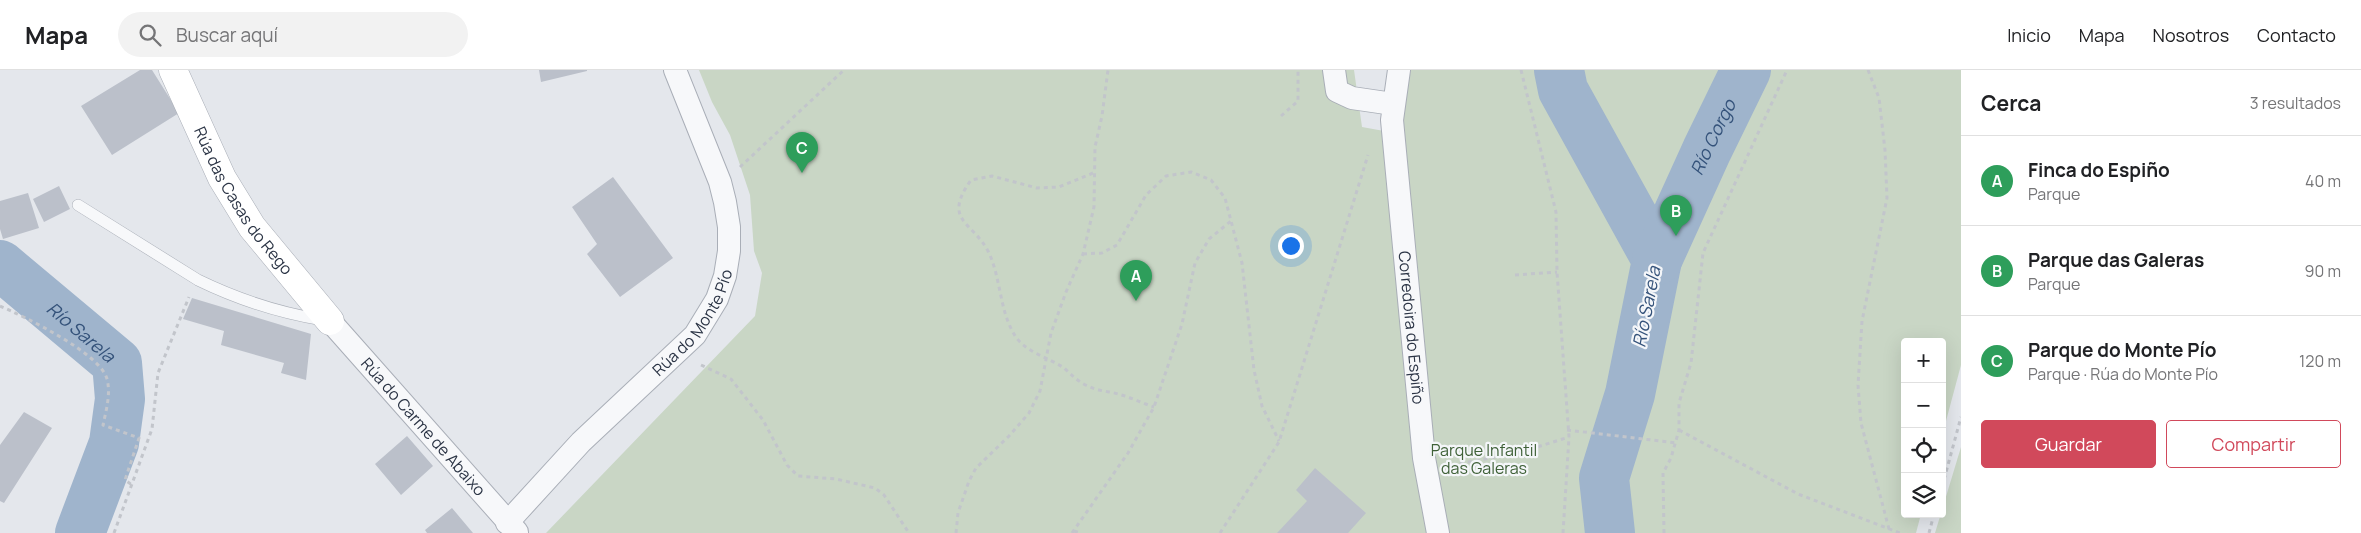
<!DOCTYPE html>
<html lang="es">
<meta charset="utf-8">
<style>
:root{--surface:#fff;--page:#f2f2f2;--text:#202124;--muted:#757577;--line:#e0e0e0;--accent:#d1495b}
body{margin:0;font-family:Manrope,sans-serif;background:var(--page);color:var(--text)}
.controls{position:absolute;right:15px;bottom:15px;display:grid;overflow:hidden;border-radius:5px;box-shadow:0 5px 20px #0002}
.controls button{width:45px;height:45px;display:grid;place-items:center;padding:0;border:0;border-bottom:1px solid var(--line);background:var(--surface);color:var(--text);font:25px sans-serif}
.you{position:absolute;left:1290px;top:175px;width:18px;height:18px;margin:-12px;border:4px solid #fff;border-radius:50%;background:#1a73e8;box-shadow:0 0 0 8px #1a73e833}
.badge{display:grid;place-items:center;width:32px;height:32px;border-radius:50%;background:var(--accent);color:#fff;font-size:16px;font-weight:700}
.pin{position:absolute;translate:-50% -41px;filter:drop-shadow(0 1px 2px #0008)}
.pin::after{content:'';position:absolute;top:26px;width:18px;height:15px;background:inherit;clip-path:polygon(0 0,100% 0,50% 100%)}
.list{margin:0;padding:0;list-style:none}
h2{display:flex;justify-content:space-between;align-items:center;height:65px;margin:0;padding:0 20px;font-size:21px}
h2 small{font-size:16px;font-weight:400;color:var(--muted)}
.list li{display:grid;grid-template-columns:32px 1fr auto;gap:15px;align-items:center;box-sizing:border-box;height:90px;padding:0 20px;border-top:1px solid var(--line)}
.list b{display:block;font-size:19px;white-space:nowrap}
.list p{margin:0;font-size:16px;white-space:nowrap;color:var(--muted)}
.list em{font-size:16px;font-style:normal;color:var(--muted)}
.actions{display:flex;gap:10px;padding:15px 20px}
.actions a{flex:1;padding:11px 0;border:1px solid var(--accent);border-radius:5px;text-align:center;font-size:18px;color:var(--accent)}
.actions .main{background:var(--accent);color:#fff}
.icon{flex:none;width:28px;height:28px;fill:none;stroke:currentColor;stroke-width:2;stroke-linecap:round;stroke-linejoin:round}
.map{position:relative;flex:none;width:1961px;height:463px;overflow:hidden}
header{display:flex;align-items:center;gap:30px;box-sizing:border-box;height:70px;padding:0 25px;background:var(--surface);border-bottom:1px solid var(--line)}
header strong{font-size:24px}
nav{display:flex;gap:28px;margin-inline-start:auto;font-size:18px}
.search{width:350px;height:45px;background:var(--page);display:flex;align-items:center;gap:12px;box-sizing:border-box;padding:0 18px;border-radius:28px;color:var(--muted);font-size:19px}
main{display:flex}
aside{flex:1;background:var(--surface)}
.map>svg:first-child{display:block}
.green{fill:#c9d6c5}
.lines{fill:none;stroke-linecap:round;stroke-linejoin:round}
.river{stroke:#9fb4cc;stroke-width:50}
.building{fill:#bbc0ca}
.lane-casing{stroke:#a9aeb7;stroke-width:12}
.street-casing{stroke:#a9aeb7;stroke-width:24}
.secondary-casing{stroke:#a9aeb7;stroke-width:29}
.path{stroke:#c2c5cb;stroke-width:3;stroke-dasharray:4 4;stroke-linecap:butt}
.lane{stroke:#f7f8fa;stroke-width:11}
.street{stroke:#f7f8fa;stroke-width:22}
.secondary{stroke:#fff;stroke-width:28}
.labels{text-anchor:middle;stroke-width:4.5;stroke-linejoin:round;paint-order:stroke}
.street-label{font-size:16px;fill:#2b3445;stroke:#f4f6f9}
.park-label{font-size:16px;fill:#3f6138;stroke:#f4f6f9}
.water-label{font-size:18px;font-style:italic;fill:#34527a;stroke:#f4f6f9}
</style>
<header>
<strong>Mapa</strong>
<div class="search"><svg class="icon" aria-label="search" viewBox="0 0 24 24"><circle cx="10" cy="10" r="6"/><path d="M15 15l6 6"/></svg>Buscar aquí</div>
<nav><a>Inicio</a><a>Mapa</a><a>Nosotros</a><a>Contacto</a></nav>
</header>
<main>
<div class="map">
<svg width="1961" height="463" viewBox="0 0 1961 463">
<rect width="100%" height="100%" fill="#e4e7ec"/>
<path class="green" d="M 699,0 L 1354,0 L 1362,57 L 1384,61 L 1404,33 L 1411,0 L 1961,0 L 1961,295 L 1942,366 L 1942,272 L 1905,272 L 1905,444 L 1921,444 L 1916,463 L 546,463 L 755,246 L 762,203 L 754,181 L 750,125 L 730,65 L 712,32 Z
M 1961,377 L 1961,463 L 1935,463 Z"/>
<g class="lines">
<g class="river">
<path d="M 1559,0 L 1563,20 L 1657,190 L 1630,324 L 1604,408 L 1610,463"/>
<path id="s1" d="M 1657,190 L 1707,80 L 1746,0"/>
<path id="s2" d="M 0,195 L 117,293 L 120,329 L 114,373 L 80,463"/>
</g>
</g>
<path class="building" d="M 140,0 L 152,0 L 179,43 L 112,85 L 81,36 Z
M 539,0 L 587,0 L 587,1 L 541,12 Z
M 613,107 L 673,188 L 620,227 L 587,184 L 597,174 L 572,137 Z
M 59,116 L 70,139 L 44,152 L 33,129 Z
M 28,123 L 39,158 L 3,169 L 0,159 L 0,131 Z
M 192,228 L 311,264 L 306,310 L 281,303 L 284,293 L 221,275 L 224,261 L 183,249 Z
M 24,342 L 52,358 L 4,433 L 0,431 L 0,375 Z
M 407,366 L 433,396 L 401,425 L 375,394 Z
M 1315,398 L 1366,443 L 1348,463 L 1277,463 L 1307,431 L 1296,420 Z
M 452,438 L 473,463 L 427,463 L 425,460 Z"/>
<g class="lines">
<defs>
<path id="lane" d="M 78,135 L 198,210 C 237,229 280,243 323,250"/>
<g id="street">
<path d="M 1334,0 L 1337,21 L 1352,28 L 1393,34"/>
<path id="s3" d="M 1399,0 L 1392,50 L 1424,388 L 1438,463"/>
<path id="s4" d="M 330,251 L 517,462"/>
<path id="s5" d="M 507,453 L 581,372 L 695,265 L 717,229 L 725,206 L 729,181 L 729,157 L 725,132 L 720,112 L 675,0"/>
</g>
<g id="secondary">
<path id="s6" d="M 173,0 L 222,108 L 252,157 L 330,251"/>
</g>
</defs>
<use href="#lane" class="lane-casing"/>
<use href="#street" class="street-casing"/>
<use href="#secondary" class="secondary-casing"/>
<path class="path" d="M 1521,0 L 1556,142 L 1557,202 L 1569,367 L 1563,463
M 1868,0 L 1879,28 L 1885,80 L 1887,128 L 1862,251 L 1858,315 L 1861,353 L 1889,459
M 1281,46 L 1298,31 L 1298,0
M 740,97 L 844,0
M 1093,103 L 1059,117 L 1037,118 L 992,106 L 971,110 C 942,151 972,151 988,181 C 1001,207 999,239 1014,264 C 1024,282 1048,287 1064,298 C 1072,305 1078,312 1088,316 C 1097,321 1108,321 1118,324 C 1130,327 1142,333 1154,337
M 1083,184 L 1102,183 L 1117,175 L 1146,125 L 1166,106 L 1191,102 L 1211,110 L 1225,128 L 1242,193 L 1254,300 L 1262,336 L 1279,371
M 1515,205 L 1557,202
M 0,236 C 25,247 100,283 107,309 C 111,324 106,341 103,355 L 139,368 L 125,410 L 132,415
M 701,295 L 731,309 L 763,350 L 787,395 L 798,406 L 836,409 L 875,418 L 884,425 L 909,463
M 1567,360 L 1677,373
M 1679,360 L 1798,424 L 1900,463
M 1452,395 L 1518,383 L 1569,367
M 1942,417 L 1961,347
M 1074,461 L 1081,463
M 114,463 L 152,359 L 158,303 L 189,227
M 956,463 L 958,443 L 969,411 L 976,398 L 1009,366 L 1029,343 L 1040,321 L 1051,263 L 1066,222 L 1083,184 L 1094,137 L 1095,77 L 1102,46 L 1108,0
M 1072,463 L 1128,383 L 1154,337 L 1182,254 L 1195,193 L 1209,169 L 1231,151
M 1220,463 L 1279,372 L 1368,85
M 1664,463 L 1663,403 L 1671,388 L 1679,360 L 1679,333 L 1691,293 L 1703,183 L 1787,0
M 1929,463 L 1934,444"/>
<use href="#lane" class="lane"/>
<use href="#street" class="street"/>
<use href="#secondary" class="secondary"/>
</g>
<g class="labels">
<g class="street-label">
<text dy="6" stroke="none"><textPath href="#s6" startOffset="149">Rúa das Casas do Rego</textPath></text>
<text dy="6" stroke="none"><textPath href="#s5" startOffset="275">Rúa do Monte Pío</textPath></text>
<text dy="6" stroke="none"><textPath href="#s3" startOffset="259">Corredoira do Espiño</textPath></text>
<text dy="6" stroke="none"><textPath href="#s4" startOffset="141">Rúa do Carme de Abaixo</textPath></text>
</g>
<g class="park-label">
<text x="1484" y="386">Parque Infantil<tspan x="1484" dy="18">das Galeras</tspan></text>
</g>
<g class="water-label">
<text dy="6" stroke="none"><textPath href="#s1" startOffset="135">Río Corgo</textPath></text>
<text transform="translate(1647 237) rotate(-79)" y="6">Río Sarela</text>
<text dy="6" stroke="none"><textPath href="#s2" startOffset="105">Río Sarela</textPath></text>
</g>
</g>
</svg>
<div class="controls">
<button>+</button>
<button>−</button>
<button><svg class="icon" aria-label="locate" viewBox="0 0 24 24"><circle cx="12" cy="12" r="6"/><path d="M12 2v4M12 18v4M2 12h4M18 12h4"/></svg></button>
<button><svg class="icon" aria-label="layers" viewBox="0 0 24 24"><path d="M12 4l9 5-9 5-9-5zM3 14l9 5 9-5"/></svg></button>
</div>
<div class="you"></div>
<div class="pin badge" style="left:1136px;top:231px;background:#2e9e5b">A</div>
<div class="pin badge" style="left:1676px;top:166px;background:#2e9e5b">B</div>
<div class="pin badge" style="left:802px;top:103px;background:#2e9e5b">C</div>
</div>
<aside>
<h2>Cerca<small>3 resultados</small></h2>
<ul class="list">
<li><span class="badge" style="background:#2e9e5b">A</span><div><b>Finca do Espiño</b><p>Parque</p></div><em>40 m</em></li>
<li><span class="badge" style="background:#2e9e5b">B</span><div><b>Parque das Galeras</b><p>Parque</p></div><em>90 m</em></li>
<li><span class="badge" style="background:#2e9e5b">C</span><div><b>Parque do Monte Pío</b><p>Parque · Rúa do Monte Pío</p></div><em>120 m</em></li>
</ul>
<div class="actions"><a class="main">Guardar</a><a>Compartir</a></div>
</aside>
</main>
